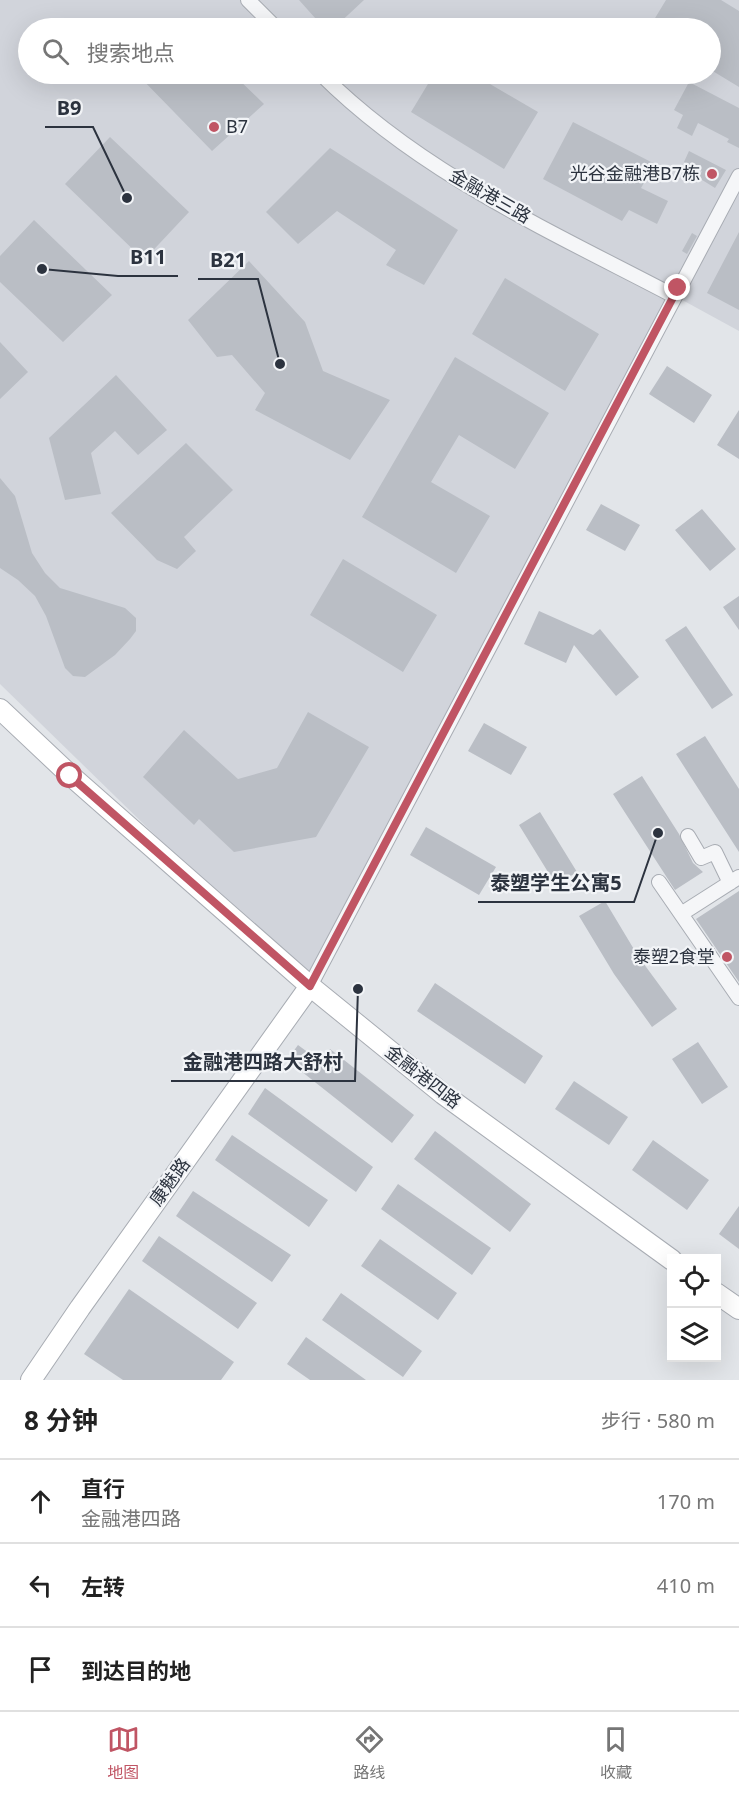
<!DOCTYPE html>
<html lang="zh">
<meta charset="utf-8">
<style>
:root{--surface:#fff;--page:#f2f2f2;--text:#222;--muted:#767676;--line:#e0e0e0;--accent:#c05564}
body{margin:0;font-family:"Noto Sans","Noto Sans SC",sans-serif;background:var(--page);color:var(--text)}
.controls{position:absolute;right:18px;bottom:18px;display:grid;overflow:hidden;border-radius:0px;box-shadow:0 6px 24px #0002}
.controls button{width:54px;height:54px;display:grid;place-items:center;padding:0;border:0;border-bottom:2px solid var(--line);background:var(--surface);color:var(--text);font:30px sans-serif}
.stop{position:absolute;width:18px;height:18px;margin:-14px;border:4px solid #c05564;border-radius:50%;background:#fff}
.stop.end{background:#c05564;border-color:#fff;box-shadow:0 2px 6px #0008}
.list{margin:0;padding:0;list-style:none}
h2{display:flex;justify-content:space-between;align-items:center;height:78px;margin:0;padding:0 24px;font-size:26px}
h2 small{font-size:20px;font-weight:400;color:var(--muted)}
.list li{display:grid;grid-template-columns:39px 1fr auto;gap:18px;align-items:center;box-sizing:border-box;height:84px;padding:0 24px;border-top:2px solid var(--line)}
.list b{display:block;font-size:22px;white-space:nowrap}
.list p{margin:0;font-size:20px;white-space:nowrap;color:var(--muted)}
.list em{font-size:20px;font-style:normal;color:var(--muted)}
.icon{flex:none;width:33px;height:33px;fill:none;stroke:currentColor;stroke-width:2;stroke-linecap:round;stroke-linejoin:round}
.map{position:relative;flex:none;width:739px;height:1380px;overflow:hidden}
.search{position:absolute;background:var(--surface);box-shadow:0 6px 24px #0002;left:18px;right:18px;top:18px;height:66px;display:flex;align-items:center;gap:15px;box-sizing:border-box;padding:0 21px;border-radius:33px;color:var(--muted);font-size:22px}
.sheet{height:330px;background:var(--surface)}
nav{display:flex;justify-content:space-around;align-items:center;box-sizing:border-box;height:84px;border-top:2px solid var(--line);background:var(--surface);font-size:16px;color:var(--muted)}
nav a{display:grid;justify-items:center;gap:3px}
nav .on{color:var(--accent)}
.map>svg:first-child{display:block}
.built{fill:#d1d4db;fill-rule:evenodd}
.building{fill:#babec5}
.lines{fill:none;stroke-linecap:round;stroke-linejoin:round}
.street-casing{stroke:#a8acb3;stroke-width:16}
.secondary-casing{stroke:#a8acb3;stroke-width:22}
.street{stroke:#f5f6f8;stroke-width:14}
.secondary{stroke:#fff;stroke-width:20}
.route{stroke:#c05564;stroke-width:8}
.poi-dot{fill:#c05564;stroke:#f2f4f7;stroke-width:2}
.labels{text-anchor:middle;stroke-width:4.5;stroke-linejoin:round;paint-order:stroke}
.poi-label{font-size:18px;fill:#2c333f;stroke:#f2f4f7;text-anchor:end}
.street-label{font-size:18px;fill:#2c333f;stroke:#f2f4f7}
.leader{fill:none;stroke:#2c333f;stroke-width:2}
.callout-dot{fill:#2c333f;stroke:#f2f4f7;stroke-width:2}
.callout-label{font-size:20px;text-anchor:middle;font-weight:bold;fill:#2c333f;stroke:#f2f4f7;stroke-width:4.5;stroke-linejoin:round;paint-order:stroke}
</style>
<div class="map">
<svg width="739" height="1380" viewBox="0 0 739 1380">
<rect width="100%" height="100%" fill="#e2e5e9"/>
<path class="built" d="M 0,0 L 739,0 L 739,331 L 675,296 L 310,986 L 0,684 ZM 28,28 L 710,28 L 710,74 L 28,74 Z"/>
<path class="building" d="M 299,0 L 364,0 L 334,28 L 324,28 Z
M 666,0 L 721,0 L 739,11 L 739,87 L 711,70 L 711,28 L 649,28 Z
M 137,74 L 233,74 L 264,104 L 212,151 Z
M 434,74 L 473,74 L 538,112 L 504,169 L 411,112 Z
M 689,82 L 739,108 L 739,148 L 727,142 L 729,139 L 698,123 L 692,136 L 677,128 L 683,115 L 674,110 Z
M 573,122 L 655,164 L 641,188 L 668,201 L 657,224 L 629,210 L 622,221 L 543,179 Z
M 110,137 L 189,212 L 144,260 L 65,184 Z
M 330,148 L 458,230 L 424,285 L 386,265 L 396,250 L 337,211 L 298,244 L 266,212 Z
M 689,151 L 726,170 L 715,188 L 699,178 L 702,171 L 684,162 Z
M 34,220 L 112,295 L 63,342 L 0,282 L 0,256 Z
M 739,232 L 739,310 L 707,293 Z
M 692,233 L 697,236 L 687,254 L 682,251 Z
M 249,261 L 305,322 L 323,371 L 390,400 L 350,460 L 255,410 L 265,393 L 232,355 L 217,357 L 188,320 Z
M 505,278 L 599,334 L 565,391 L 472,334 Z
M 0,342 L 28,372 L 0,399 Z
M 455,357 L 549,413 L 515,469 L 459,435 L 431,482 L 490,516 L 456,573 L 362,517 Z
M 667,366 L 712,395 L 694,423 L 649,394 Z
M 116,375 L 167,430 L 138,455 L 115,431 L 91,453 L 101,494 L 65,500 L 49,438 Z
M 739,410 L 739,459 L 717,445 Z
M 186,443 L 233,490 L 184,537 L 196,551 L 177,569 L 157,560 L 111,513 Z
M 0,478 L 15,496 L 32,553 L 45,573 L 60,588 L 125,608 L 136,618 L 136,631 L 130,639 L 115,655 L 85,677 L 73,676 L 65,668 L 46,616 L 35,596 L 18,580 L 0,568 Z
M 601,504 L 640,525 L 625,551 L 586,530 Z
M 702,509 L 736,549 L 710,571 L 675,530 Z
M 343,559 L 437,615 L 403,672 L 310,615 Z
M 739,596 L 739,630 L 723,607 Z
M 539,611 L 593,635 L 600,629 L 639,677 L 616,696 L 574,645 L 566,663 L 524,644 Z
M 686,626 L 733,695 L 712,709 L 665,640 Z
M 308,712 L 369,747 L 316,837 L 234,852 L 199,819 L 194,825 L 143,777 L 184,730 L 238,779 L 277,768 Z
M 484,723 L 527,747 L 511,775 L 468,751 Z
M 705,736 L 739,789 L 739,852 L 676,754 Z
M 642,776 L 679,834 L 693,863 L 703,872 L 675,890 L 613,794 Z
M 540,812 L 577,872 L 556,885 L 519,825 Z
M 426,827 L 496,867 L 479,895 L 410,855 Z
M 739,891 L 739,982 L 696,919 Z
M 605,901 L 638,956 L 677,1009 L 652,1027 L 614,974 L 579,916 Z
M 435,983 L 543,1056 L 525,1084 L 417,1011 Z
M 698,1042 L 728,1087 L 702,1104 L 672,1059 Z
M 298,1045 L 321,1062 L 330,1049 L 414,1115 L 392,1143 L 287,1060 Z
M 574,1081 L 628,1117 L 609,1145 L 555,1109 Z
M 265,1088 L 373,1167 L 356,1192 L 248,1114 Z
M 435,1131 L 531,1204 L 510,1232 L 414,1159 Z
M 232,1135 L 328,1200 L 309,1227 L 215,1160 Z
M 653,1140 L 709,1180 L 687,1210 L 632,1170 Z
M 398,1184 L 491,1248 L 472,1275 L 381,1209 Z
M 193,1191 L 291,1255 L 272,1282 L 176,1216 Z
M 739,1206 L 739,1249 L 719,1234 Z
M 159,1236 L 257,1303 L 238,1329 L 142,1261 Z
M 380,1239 L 457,1293 L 438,1320 L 361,1266 Z
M 129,1289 L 234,1362 L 221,1380 L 123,1380 L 84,1354 Z
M 341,1293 L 422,1351 L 403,1377 L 322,1320 Z
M 306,1337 L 366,1380 L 310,1380 L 287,1364 Z"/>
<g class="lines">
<defs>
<path id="street" d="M 248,0 L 276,28
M 321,74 C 420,173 552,232 674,296
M 688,836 L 701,858 L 715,852 L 730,883
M 659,882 L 739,998
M 681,914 L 739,877
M 310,986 L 739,176"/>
<path id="secondary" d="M 0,709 L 70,775 L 310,986 L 443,1094 L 672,1260
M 716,1293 L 739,1309
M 31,1380 L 80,1308 L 310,986"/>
</defs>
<use href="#street" class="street-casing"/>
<use href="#secondary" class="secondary-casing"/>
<use href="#street" class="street"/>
<use href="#secondary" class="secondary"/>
</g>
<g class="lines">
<path class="route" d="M 70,776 L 310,986 L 678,288"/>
</g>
<g class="poi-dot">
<circle cx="214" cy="127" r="6"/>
<circle cx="712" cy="174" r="6"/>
<circle cx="727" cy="957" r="6"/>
</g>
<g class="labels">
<g class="poi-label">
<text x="226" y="133" text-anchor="start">B7</text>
<text x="700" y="180">光谷金融港B7栋</text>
<text x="715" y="963">泰塑2食堂</text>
</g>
<g class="street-label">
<text transform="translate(490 196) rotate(30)" y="6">金融港三路</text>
<text transform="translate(423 1077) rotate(38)" y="6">金融港四路</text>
<text transform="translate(170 1182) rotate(-54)" y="6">康魅路</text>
</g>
</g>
<path class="leader" d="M127 198L93 127H45M42 269L118 276H178M280 364L258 279H198M658 833L634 902H478M358 989L355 1081H171"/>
<g class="callout-dot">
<circle cx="127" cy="198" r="6"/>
<circle cx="42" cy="269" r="6"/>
<circle cx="280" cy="364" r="6"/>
<circle cx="658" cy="833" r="6"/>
<circle cx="358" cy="989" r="6"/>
</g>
<g class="callout-label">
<text x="69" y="115">B9</text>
<text x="148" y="264">B11</text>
<text x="228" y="267">B21</text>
<text x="556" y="890">泰塑学生公寓5</text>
<text x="263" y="1069">金融港四路大舒村</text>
</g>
</svg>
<div class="controls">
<button><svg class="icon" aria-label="locate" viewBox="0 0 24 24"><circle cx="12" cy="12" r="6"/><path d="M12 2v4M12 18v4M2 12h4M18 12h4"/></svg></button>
<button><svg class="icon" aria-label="layers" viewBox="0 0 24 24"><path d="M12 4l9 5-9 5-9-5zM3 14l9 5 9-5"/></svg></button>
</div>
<div class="stop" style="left:70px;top:776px"></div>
<div class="stop end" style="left:678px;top:288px"></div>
<div class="search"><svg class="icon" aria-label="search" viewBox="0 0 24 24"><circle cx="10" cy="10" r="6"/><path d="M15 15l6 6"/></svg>搜索地点</div>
</div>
<section class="sheet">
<h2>8 分钟<small>步行 · 580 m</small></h2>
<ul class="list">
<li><svg class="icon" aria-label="ahead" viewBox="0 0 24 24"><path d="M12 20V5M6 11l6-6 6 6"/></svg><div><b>直行</b><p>金融港四路</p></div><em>170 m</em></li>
<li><svg class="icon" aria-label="left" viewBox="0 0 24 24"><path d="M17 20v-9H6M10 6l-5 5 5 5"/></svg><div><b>左转</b></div><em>410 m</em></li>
<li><svg class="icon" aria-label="arrive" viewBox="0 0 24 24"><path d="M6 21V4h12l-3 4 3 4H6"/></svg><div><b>到达目的地</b></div></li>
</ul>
</section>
<nav>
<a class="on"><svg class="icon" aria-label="map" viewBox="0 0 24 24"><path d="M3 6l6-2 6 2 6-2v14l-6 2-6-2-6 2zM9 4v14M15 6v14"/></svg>地图</a>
<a><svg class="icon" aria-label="directions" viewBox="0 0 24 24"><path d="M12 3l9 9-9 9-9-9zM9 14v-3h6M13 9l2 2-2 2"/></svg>路线</a>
<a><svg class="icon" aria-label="saved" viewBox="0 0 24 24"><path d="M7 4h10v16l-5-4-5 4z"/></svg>收藏</a>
</nav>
